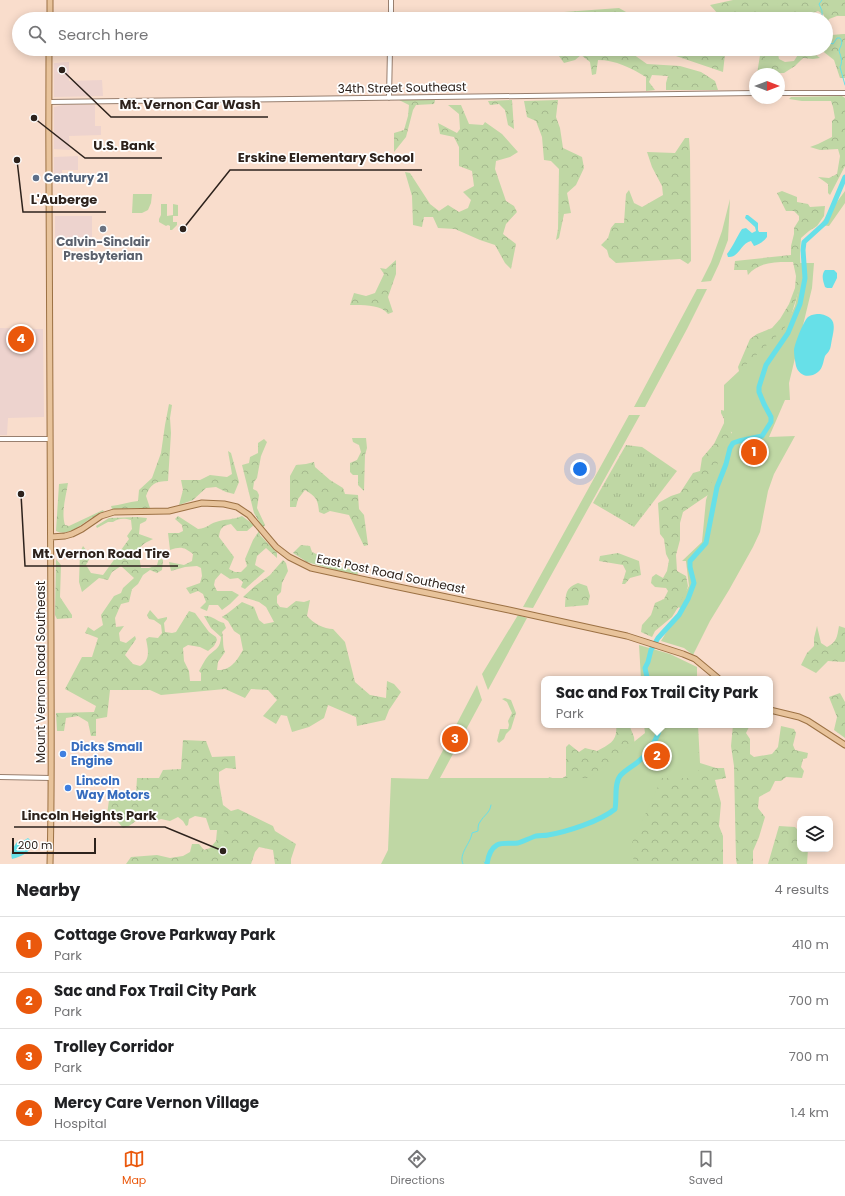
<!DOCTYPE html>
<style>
:root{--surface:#fff;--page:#f2f2f2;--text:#202124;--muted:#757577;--line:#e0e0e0;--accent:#ea580c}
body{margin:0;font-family:Poppins,sans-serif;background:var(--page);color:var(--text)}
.controls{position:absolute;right:12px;bottom:12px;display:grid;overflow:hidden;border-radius:8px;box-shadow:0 2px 10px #0003}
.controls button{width:36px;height:36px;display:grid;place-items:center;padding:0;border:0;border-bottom:1px solid var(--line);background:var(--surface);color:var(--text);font:20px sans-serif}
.compass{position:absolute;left:749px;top:68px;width:36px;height:36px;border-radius:50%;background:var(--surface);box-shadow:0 2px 10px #0003;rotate:90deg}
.scale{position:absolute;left:12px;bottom:10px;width:84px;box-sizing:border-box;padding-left:4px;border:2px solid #2d221c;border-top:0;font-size:11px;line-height:14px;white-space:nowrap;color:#2d221c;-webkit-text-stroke:3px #fff;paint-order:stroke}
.you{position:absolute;left:580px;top:469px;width:14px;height:14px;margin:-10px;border:3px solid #fff;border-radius:50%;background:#1a73e8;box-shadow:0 0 0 6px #1a73e833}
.badge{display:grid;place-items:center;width:26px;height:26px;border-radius:50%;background:var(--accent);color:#fff;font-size:13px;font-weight:700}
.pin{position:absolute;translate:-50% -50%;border:2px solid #fff;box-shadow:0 1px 4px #0006}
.popup{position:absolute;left:541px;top:676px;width:232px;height:52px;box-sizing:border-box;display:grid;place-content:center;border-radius:8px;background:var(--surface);filter:drop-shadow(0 1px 3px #0005);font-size:13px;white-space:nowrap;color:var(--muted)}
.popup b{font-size:15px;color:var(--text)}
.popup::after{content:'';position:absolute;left:50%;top:100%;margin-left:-8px;border:8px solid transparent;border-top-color:var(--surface)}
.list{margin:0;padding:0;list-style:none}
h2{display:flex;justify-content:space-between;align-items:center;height:52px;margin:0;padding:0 16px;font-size:17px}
h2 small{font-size:13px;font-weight:400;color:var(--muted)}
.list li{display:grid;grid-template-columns:26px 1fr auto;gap:12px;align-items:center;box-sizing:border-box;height:56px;padding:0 16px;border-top:1px solid var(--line)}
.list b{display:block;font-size:15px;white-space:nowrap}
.list p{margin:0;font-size:13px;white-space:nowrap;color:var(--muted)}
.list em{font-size:13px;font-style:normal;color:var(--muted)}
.icon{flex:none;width:22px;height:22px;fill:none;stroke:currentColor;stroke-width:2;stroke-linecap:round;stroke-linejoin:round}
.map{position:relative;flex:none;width:845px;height:864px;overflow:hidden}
.search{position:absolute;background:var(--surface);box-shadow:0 2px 10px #0003;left:12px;right:12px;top:12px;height:44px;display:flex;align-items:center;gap:10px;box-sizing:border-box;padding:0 14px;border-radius:22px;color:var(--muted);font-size:15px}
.sheet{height:276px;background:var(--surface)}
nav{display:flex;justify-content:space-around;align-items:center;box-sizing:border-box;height:56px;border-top:1px solid var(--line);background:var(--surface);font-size:11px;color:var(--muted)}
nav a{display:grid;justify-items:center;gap:2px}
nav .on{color:var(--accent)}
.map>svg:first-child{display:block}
.commercial{fill:#edd3ce}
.grass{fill:url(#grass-tufts)}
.forest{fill:url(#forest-crowns)}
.green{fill:#bfd7a4}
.water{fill:#67e0e8}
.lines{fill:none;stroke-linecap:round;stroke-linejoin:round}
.stream{stroke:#67e0e8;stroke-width:1}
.river{stroke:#67e0e8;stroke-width:5}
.minor-casing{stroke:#987f6f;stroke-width:6}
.major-casing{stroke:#9c7144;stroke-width:7}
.minor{stroke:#fff;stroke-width:4}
.major{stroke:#e8c39b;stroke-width:5}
.service-dot{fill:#5c6f8a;stroke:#fff;stroke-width:1.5}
.worship-dot{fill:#6b7280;stroke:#fff;stroke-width:1.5}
.shop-dot{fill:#3f7fe0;stroke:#fff;stroke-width:1.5}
.labels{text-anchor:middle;stroke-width:3.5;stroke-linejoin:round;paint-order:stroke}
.street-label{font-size:12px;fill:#2d221c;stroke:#fff}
.service-label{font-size:12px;font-weight:bold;fill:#4e5e75;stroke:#fff;text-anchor:start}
.worship-label{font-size:12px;font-weight:bold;fill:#5b616d;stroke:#fff}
.shop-label{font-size:12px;font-weight:bold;fill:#366cbe;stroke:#fff;text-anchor:start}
.leader{fill:none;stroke:#2d221c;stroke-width:1.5}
.callout-dot{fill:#2d221c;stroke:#fff;stroke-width:1.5}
.callout-label{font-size:13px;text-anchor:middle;font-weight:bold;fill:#2d221c;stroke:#fff;stroke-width:3.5;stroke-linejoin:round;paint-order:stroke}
</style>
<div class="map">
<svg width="845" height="864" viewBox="0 0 845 864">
<defs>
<pattern id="grass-tufts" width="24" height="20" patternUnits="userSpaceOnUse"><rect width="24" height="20" fill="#bfd7a4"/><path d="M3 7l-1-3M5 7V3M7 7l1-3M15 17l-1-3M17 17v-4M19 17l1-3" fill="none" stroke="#a4b88d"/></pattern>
<pattern id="forest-crowns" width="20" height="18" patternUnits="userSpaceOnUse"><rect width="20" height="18" fill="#bfd7a4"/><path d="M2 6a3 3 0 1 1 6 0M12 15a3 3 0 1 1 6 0" fill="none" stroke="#a4b88d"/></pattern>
</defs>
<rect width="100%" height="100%" fill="#f9ddcc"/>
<path class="commercial" d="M 69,62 L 69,81 L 102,80 L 103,96 L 54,97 L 54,63 Z
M 63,105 L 95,105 L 95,126 L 101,126 L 101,135 L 69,136 L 70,150 L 54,149 L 54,107 Z
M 78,156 L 78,170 L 62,170 L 62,182 L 54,182 L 54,157 Z
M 55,216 L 92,216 L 92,240 L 58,241 L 55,239 Z
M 0,328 L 43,329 L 44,417 L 8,418 L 7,435 L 0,435 Z"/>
<path class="grass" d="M 626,445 L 642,447 L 677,471 L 634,527 L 593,503 Z"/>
<path class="forest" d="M 733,0 L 845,0 L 845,16 L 837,16 L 829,19 L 826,25 L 826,19 L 824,19 L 824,15 L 818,11 L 807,16 L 806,19 L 717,19 L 719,15 L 710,5 Z
M 619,8 L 626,12 L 622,19 L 562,19 L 564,12 Z
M 843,34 L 845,34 L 845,78 L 840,78 L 834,60 L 820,49 L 826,49 L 826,42 L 832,35 Z
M 554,49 L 624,49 L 630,52 L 647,64 L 680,66 L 701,72 L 715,81 L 718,90 L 666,90 L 666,83 L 668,76 L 652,75 L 649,82 L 655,90 L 646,91 L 646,77 C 631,68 616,60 598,60 L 596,74 L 592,75 L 590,62 L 581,55 L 575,60 L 564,63 Z
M 669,49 L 719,49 L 718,52 L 721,55 L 725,54 L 723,72 L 673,55 Z
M 761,49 L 777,49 L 779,59 L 785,62 L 794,61 L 799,53 L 810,50 L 820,58 L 813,59 L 803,58 L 795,66 L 784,73 L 757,74 Z
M 842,96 L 845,98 L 845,166 L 830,195 L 828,193 L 828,184 L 818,177 L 829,178 L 837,174 L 840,156 L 838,149 L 820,150 L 810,147 L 818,144 L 832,137 L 832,121 L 835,118 L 833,107 L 831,101 L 802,101 L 789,99 L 791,97 Z
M 399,100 L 435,100 L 434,104 L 416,105 L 413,110 L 406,137 L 394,152 L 394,133 L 404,130 L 408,116 L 409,105 Z
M 512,100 L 514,129 L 508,125 L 505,110 L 499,104 L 490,105 L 488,101 Z
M 558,100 L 556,117 L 560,128 L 563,148 L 582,157 L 584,168 L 576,185 L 567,193 L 571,213 L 564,214 L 559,238 L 556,240 L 558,229 L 559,169 L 551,161 L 544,160 L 542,137 L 536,121 L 527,117 L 524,101 Z
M 448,105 L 461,105 L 469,124 L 483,125 L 485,122 L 502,134 L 518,152 L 510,157 L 496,161 L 495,169 L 506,201 L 514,206 L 517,212 L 506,224 L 503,234 L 516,244 L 511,269 L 505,263 L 495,245 L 480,240 L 455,229 L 438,228 L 433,217 L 424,217 L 422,227 L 413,225 L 412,196 L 405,172 L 410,173 L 430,204 L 439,211 L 448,205 L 459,212 L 468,208 L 471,200 L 463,192 L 474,186 L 472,171 L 459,166 L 459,147 L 454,137 L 440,134 L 438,123 L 457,133 L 460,129 L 459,114 Z
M 685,138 L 689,138 L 690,152 L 691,261 L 688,264 L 680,259 L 616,263 L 609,257 L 607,250 L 601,245 L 608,238 L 611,228 L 615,223 L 624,223 L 626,194 L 629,190 L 634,203 L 642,207 L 663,195 L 662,186 L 652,167 L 647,152 L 675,153 Z
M 782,191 L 797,197 L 797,202 L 808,204 L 810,207 L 825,206 L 824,216 L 817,226 L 809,231 L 801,238 L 800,253 L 801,284 L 789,322 L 779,340 L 741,379 L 738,367 L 750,339 L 757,334 L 772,328 L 780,319 L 789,304 L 795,288 L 796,276 L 793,262 C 778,262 759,261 748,275 L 747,270 L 734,270 L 735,261 L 791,255 L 791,246 L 794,234 L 794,228 L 799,220 L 799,216 L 794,211 L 786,211 L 777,193 Z
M 396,260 L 396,274 L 388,297 L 393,312 L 388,314 C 381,304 361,305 350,305 L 354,293 L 366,296 L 375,293 L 384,274 L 380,268 L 386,269 Z
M 169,404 L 172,405 L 170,418 L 171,433 L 168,481 C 156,481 150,484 146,496 L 150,508 L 112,509 L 111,506 C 120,505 129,502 138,501 L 139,490 L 152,478 L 161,453 L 165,425 Z
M 721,410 L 730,412 L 729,425 L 733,440 L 711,493 L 702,499 L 683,512 L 680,523 L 680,540 L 676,555 L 677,571 L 686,576 L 688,586 L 685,596 L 672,617 L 655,631 L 652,637 L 641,632 L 642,625 L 651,615 L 655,603 L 664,599 L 668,591 L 666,588 L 655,587 L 651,583 L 652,577 L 656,574 L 663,578 L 667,571 L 669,560 L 666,554 L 664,539 L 660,534 L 658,503 L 671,496 L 680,493 L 693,473 L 700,471 L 702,458 L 714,444 L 725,421 L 721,413 Z
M 352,438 L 366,438 L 367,448 L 365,455 L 364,491 L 358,485 L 358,475 L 353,475 L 350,472 L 350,463 L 357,460 L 361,452 L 359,445 L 353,442 Z
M 264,439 L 267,442 L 261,456 L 257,478 L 254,482 L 253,489 L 257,491 L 259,495 L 257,508 L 265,525 L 263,528 L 254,513 L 242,465 L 249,463 L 250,457 L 258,453 L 258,443 Z
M 228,451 L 231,453 L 239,482 L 234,494 L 226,492 L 216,487 L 206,488 L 193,500 L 179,505 L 183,490 L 181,480 L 200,480 L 210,475 L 227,477 L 232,474 Z
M 314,462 L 315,467 L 330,480 L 343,488 L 345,494 L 358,495 L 359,509 L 364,515 L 368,545 L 364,546 L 349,515 L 330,511 L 324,514 L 319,512 C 318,499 316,497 305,490 L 298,499 L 296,507 L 290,507 L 290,476 L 296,465 L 306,464 Z
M 68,483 C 66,496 61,512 65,525 L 69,526 L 103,510 L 104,512 C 99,514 94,516 90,519 C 80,525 68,537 56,531 L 59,484 Z
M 178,516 L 198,529 C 208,528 209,524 216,522 C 225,519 233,520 242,516 L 254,525 L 247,531 L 237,531 L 231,524 C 222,526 220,528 219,537 L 234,557 L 229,569 L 235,572 L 241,572 L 247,566 L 245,559 L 253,540 L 259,531 L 260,535 L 277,553 L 277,558 L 266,548 L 257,556 L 255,565 L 265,571 L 245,589 L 241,587 L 243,582 L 238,578 L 230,579 L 221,573 L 215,580 L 214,585 L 217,591 L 232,591 L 239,595 L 230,604 L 222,610 L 218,605 L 209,605 L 207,611 L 200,608 L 206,602 L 203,594 L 198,591 L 190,594 L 186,588 L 200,583 L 202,576 L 201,568 L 197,566 L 185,567 L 171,571 L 169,562 L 184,565 L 192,561 L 193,554 C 184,547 181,546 170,550 L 168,533 L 179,533 L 183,531 L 182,525 L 175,519 Z
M 137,517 L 147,518 L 146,521 L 140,524 L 139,534 L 153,539 L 145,543 L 138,549 L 141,568 L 149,568 L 157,565 L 159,558 L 163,560 L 162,570 L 157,573 L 150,570 L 143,575 L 138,584 L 132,589 L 129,602 L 121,604 L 115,618 L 116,627 L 124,626 L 119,633 L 120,641 L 126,643 L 135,636 L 136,639 L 125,655 L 133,664 L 140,666 C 151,660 148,649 146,639 L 149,637 L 158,638 L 162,633 L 161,625 L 154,620 L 149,619 L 147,615 L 150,610 L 158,619 L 167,617 L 167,619 L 164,623 L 165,632 L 172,633 L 176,632 L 189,611 L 195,613 L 209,632 L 216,637 L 217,640 L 214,646 L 208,651 L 200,647 L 188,645 L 183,648 L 184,661 L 189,671 L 190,681 L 201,681 L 201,673 L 199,671 C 202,666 205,659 209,655 C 217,648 220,648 221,637 L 211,628 L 204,616 C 212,615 216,621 224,623 L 226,628 L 222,632 C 224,639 222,645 225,652 L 218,662 L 217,670 C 231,671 237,660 243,650 L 240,635 L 234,631 L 228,621 L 222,617 L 228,613 L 242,602 L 254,607 L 259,620 L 264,624 L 274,622 L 266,607 L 259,602 L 243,597 L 255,586 L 270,575 L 283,560 L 286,563 L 288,571 L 282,583 L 281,592 L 277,596 L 277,603 L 280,607 L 287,608 L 296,601 L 304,602 L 310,600 L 307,616 C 313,623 324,629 333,629 L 345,642 L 355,682 L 370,695 L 386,698 L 387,681 L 394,684 L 401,692 L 389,710 L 385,720 L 357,726 L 356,717 L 328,705 L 324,718 L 309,727 L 292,732 L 287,716 L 281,715 L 276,724 L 263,716 L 277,700 L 268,690 L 251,689 L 245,698 L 225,689 L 161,695 L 150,690 L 110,690 L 107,717 L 96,719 L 96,736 L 91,736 L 88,722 L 78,716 L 66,718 L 64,731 L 57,731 L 56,713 L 94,712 L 96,706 L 65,689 L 82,657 L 92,657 L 98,638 L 85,633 L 88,627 L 94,631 L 103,625 L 101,615 L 114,596 L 121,593 L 123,588 L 134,578 L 121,566 L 112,572 L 108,580 L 99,578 L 82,592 L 79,582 L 80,552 L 83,546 L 91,556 L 86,565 L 91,573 L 103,575 L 129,539 L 127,536 L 132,529 L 131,520 C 124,518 119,518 113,522 L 108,522 L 97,528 L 96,526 L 109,518 Z
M 301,545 L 310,546 L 312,552 L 325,558 L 333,565 L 357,571 L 358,575 L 331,569 L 307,562 L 293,553 Z
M 618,553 L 639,561 L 641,575 L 630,578 L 625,584 L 622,584 L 626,571 L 623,565 L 599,561 L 600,556 Z
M 56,559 L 61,565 L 60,597 L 72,615 L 72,618 L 57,619 L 55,615 Z
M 578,583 L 587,586 L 590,596 L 588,605 L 565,607 C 566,594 565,588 578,583 Z
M 817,626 L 821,643 L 827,647 C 837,642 837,637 839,626 L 845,628 L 845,661 L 844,662 L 828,661 L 816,673 L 801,665 L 807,653 L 814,646 L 814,638 Z
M 840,693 L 845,702 L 845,738 L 834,730 L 837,717 L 829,697 Z
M 505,698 L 511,700 L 516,713 L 511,729 L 506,734 L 504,739 L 499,743 L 497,741 L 500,729 L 508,729 L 509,725 L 508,721 L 512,713 L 507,702 L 502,699 Z
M 616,725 L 627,725 L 630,727 L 634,737 L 635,747 L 610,778 L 547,782 L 549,777 L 559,780 L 566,776 L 566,747 L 569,744 L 579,752 L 585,748 L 597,751 C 610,744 618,741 616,725 Z
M 698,725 L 700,763 L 716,768 L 724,768 L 726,778 L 715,780 L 721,803 L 719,826 L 723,836 L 723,864 L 617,864 L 618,812 Z
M 733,725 L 750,725 L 746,733 L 750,739 L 750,754 L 754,757 L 772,754 L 778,747 L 781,726 L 794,729 L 796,733 L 793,745 L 795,750 L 808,753 L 807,758 L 803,759 L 801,767 L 804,771 L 802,778 L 786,777 L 781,781 L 775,781 L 770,791 L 759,797 L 758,808 L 765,817 L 759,837 L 753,851 L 753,864 L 737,864 L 736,860 L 734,766 L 731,746 Z
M 183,740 L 206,741 L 212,757 L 235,756 L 236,769 L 226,768 L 219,772 L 219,782 L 223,805 L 231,811 L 238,809 L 273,826 L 275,831 L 296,844 L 291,859 L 291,864 L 275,864 L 273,850 L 259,847 L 255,852 L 251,864 L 126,864 L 131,857 L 157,855 L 170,858 L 183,856 L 190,852 L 192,844 L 199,844 L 204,850 L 210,848 L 216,841 L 217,830 L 210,830 L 206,818 L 195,816 L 189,819 L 188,825 L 186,826 L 183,821 L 178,817 L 170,821 L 161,819 L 155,821 L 148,817 L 137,820 L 129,826 L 123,828 L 114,817 L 107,815 L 109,800 L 117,799 L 122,795 L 136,794 L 137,778 L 159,778 L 163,770 L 181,769 Z
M 779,826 L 795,827 L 800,832 L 800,849 L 808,849 L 807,864 L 768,864 Z"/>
<path class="green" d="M 769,0 L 778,0 L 776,19 L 768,19 Z
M 766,49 L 773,49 L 769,74 L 763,74 Z
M 845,191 L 845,203 L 829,226 L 820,225 Z
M 133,194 L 152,194 L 151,203 L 148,210 L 142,213 L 132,213 Z
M 730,199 L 728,240 L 719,264 L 711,281 L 701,282 L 711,262 L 722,231 Z
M 161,204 L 167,204 L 167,216 L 173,215 L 173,204 L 178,205 L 178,216 L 173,216 L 173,222 L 177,222 L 177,225 L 172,230 L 170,230 L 170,226 L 168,225 L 166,226 L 159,222 L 159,219 L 161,215 Z
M 800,263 L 814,263 L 812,288 L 789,383 L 790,400 L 785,400 L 769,437 L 795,436 L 774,474 L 768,491 L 760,532 L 753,547 L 729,590 L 710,621 L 693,655 L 684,648 L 661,641 L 681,608 L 677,607 L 689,586 L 686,561 L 682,561 L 702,542 L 706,500 L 719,459 L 732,432 L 724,431 L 724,385 L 784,329 L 795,306 L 800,283 Z
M 697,289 L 707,289 L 687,329 L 645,407 L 634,407 Z
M 629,415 L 640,415 L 533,608 L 523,607 Z
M 518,615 L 527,618 L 488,690 L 482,674 Z
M 639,645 L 670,654 L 697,667 L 697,679 L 641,679 Z
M 477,685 L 482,700 L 440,778 L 589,778 L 645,733 L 644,725 L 698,725 L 698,778 L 662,778 L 630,847 L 635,864 L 381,864 L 388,850 L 391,778 L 428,779 Z
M 219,830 L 224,831 L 227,836 L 226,864 L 218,864 Z"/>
<path class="water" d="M 746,215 L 748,215 L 758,223 L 758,230 L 759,232 L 767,232 L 767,237 C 764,241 759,245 754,246 L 751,241 C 741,243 739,258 728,257 L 727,254 C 734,245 736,238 742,229 L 746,228 L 752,233 L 756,231 L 755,227 L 745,218 Z
M 825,270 L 834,270 L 837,273 L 837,278 L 832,288 L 827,288 L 825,287 C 823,281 821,275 825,270 Z
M 820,314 C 836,317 835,325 832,339 C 831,343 831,348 829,351 C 828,353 826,354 825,356 C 823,362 823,368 818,372 C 809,379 799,376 796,366 C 795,361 794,355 794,350 C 795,343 803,322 808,317 C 812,314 816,314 820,314 Z
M 28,838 L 33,843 C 29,854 22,856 12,859 C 10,852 13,848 17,842 L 20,843 Z"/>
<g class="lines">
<path class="stream" d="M 822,19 L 822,11 L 819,4 L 822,0
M 826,41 L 827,42 L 833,44 L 837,38 L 840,38 C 844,43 840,46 839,51 C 841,57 843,62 840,67 L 845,85
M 484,862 L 486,864
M 463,864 C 458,854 471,843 472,833 L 478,831 C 478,828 478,824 480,822 C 484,815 490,813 491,805"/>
<path class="river" d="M 646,679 L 647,677 L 645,668 L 648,662 L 651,650 L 658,638 L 679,615 L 688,599 L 694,583 L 690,567 L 690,561 L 706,543 L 717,487 L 726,464 L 730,448 L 733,443 L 739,441 L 762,436 L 771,422 L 771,417 L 764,404 L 759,392 L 759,387 L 766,365 L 788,333 L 800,304 L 805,278 L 803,250 L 804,242 L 826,222 L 845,177
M 487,864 C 488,857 490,849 497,845 C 503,842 511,844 518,843 C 524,841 530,838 536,836 C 540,835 544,836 548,835 C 566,832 601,821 615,809 C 617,799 614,784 620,776 C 626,769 634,766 640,760 C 648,754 660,735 660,725"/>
<defs>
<path id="minor" d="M 391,19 L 391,0
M 779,93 L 845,93
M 389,98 L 390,49
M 49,102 L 755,93
M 0,439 L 50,439
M 0,777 L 51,778"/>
<path id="major" d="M 50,19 L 50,0
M 49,49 C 48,247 51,445 51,643 C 51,717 52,790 50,864
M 51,537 L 65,536 L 72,534 L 82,529 L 101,516 L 114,512 L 169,511 L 202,503 L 224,504 L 237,507 L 249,515 L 276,547 L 289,557 L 311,568 L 389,585 L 509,610 L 627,636 L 683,654 L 695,659 L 719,679
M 770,710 L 799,717 L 808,721 L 845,745"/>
</defs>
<use href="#minor" class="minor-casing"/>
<use href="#major" class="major-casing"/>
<use href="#minor" class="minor"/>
<use href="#major" class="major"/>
</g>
<circle class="service-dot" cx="36" cy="178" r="4"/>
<circle class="worship-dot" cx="103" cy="229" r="4"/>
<g class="shop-dot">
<circle cx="63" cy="754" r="4"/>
<circle cx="68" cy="788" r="4"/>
</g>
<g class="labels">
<g class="street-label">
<text transform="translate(402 88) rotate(-1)" y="4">34th Street Southeast</text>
<text transform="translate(391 574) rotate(12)" y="4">East Post Road Southeast</text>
<text transform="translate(41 672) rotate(-90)" y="4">Mount Vernon Road Southeast</text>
</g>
<g class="service-label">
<text x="44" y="182">Century 21</text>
</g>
<g class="worship-label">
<text x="103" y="246">Calvin-Sinclair<tspan x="103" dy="14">Presbyterian</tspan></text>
</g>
<g class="shop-label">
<text x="71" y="751">Dicks Small<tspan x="71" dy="14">Engine</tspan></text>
<text x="76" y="785">Lincoln<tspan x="76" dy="14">Way Motors</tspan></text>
</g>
</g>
<path class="leader" d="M62 70L111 117H268M34 118L85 158H162M183 229L230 170H422M17 160L23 212H106M21 494L25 566H178M223 851L165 827H14"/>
<g class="callout-dot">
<circle cx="62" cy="70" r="4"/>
<circle cx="34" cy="118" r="4"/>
<circle cx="183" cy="229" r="4"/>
<circle cx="17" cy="160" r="4"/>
<circle cx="21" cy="494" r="4"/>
<circle cx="223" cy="851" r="4"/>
</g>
<g class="callout-label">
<text x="190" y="109">Mt. Vernon Car Wash</text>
<text x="124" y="150">U.S. Bank</text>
<text x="326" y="162">Erskine Elementary School</text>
<text x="64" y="204">L'Auberge</text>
<text x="101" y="558">Mt. Vernon Road Tire</text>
<text x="89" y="820">Lincoln Heights Park</text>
</g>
</svg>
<div class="controls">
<button><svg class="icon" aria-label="layers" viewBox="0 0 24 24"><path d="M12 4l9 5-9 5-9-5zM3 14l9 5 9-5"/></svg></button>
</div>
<svg class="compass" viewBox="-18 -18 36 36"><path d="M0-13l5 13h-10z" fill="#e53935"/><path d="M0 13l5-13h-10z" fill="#757577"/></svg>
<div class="scale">200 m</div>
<div class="you"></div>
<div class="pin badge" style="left:754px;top:452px">1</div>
<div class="pin badge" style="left:657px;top:756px">2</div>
<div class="popup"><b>Sac and Fox Trail City Park</b>Park</div>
<div class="pin badge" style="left:455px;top:739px">3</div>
<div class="pin badge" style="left:21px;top:339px">4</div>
<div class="search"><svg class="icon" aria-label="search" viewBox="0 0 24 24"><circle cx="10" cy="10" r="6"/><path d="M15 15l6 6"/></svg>Search here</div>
</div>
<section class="sheet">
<h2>Nearby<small>4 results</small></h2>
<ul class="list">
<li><span class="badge">1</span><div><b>Cottage Grove Parkway Park</b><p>Park</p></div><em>410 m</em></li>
<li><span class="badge">2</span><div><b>Sac and Fox Trail City Park</b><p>Park</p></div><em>700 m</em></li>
<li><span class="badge">3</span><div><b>Trolley Corridor</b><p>Park</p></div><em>700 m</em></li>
<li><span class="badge">4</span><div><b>Mercy Care Vernon Village</b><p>Hospital</p></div><em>1.4 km</em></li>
</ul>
</section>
<nav>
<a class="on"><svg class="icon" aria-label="map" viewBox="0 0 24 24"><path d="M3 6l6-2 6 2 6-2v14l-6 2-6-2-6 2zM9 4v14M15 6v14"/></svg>Map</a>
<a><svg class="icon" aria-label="directions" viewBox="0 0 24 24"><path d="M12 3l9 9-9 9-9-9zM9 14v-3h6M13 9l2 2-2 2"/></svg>Directions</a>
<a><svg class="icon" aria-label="saved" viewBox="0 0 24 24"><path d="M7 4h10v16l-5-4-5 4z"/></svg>Saved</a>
</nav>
